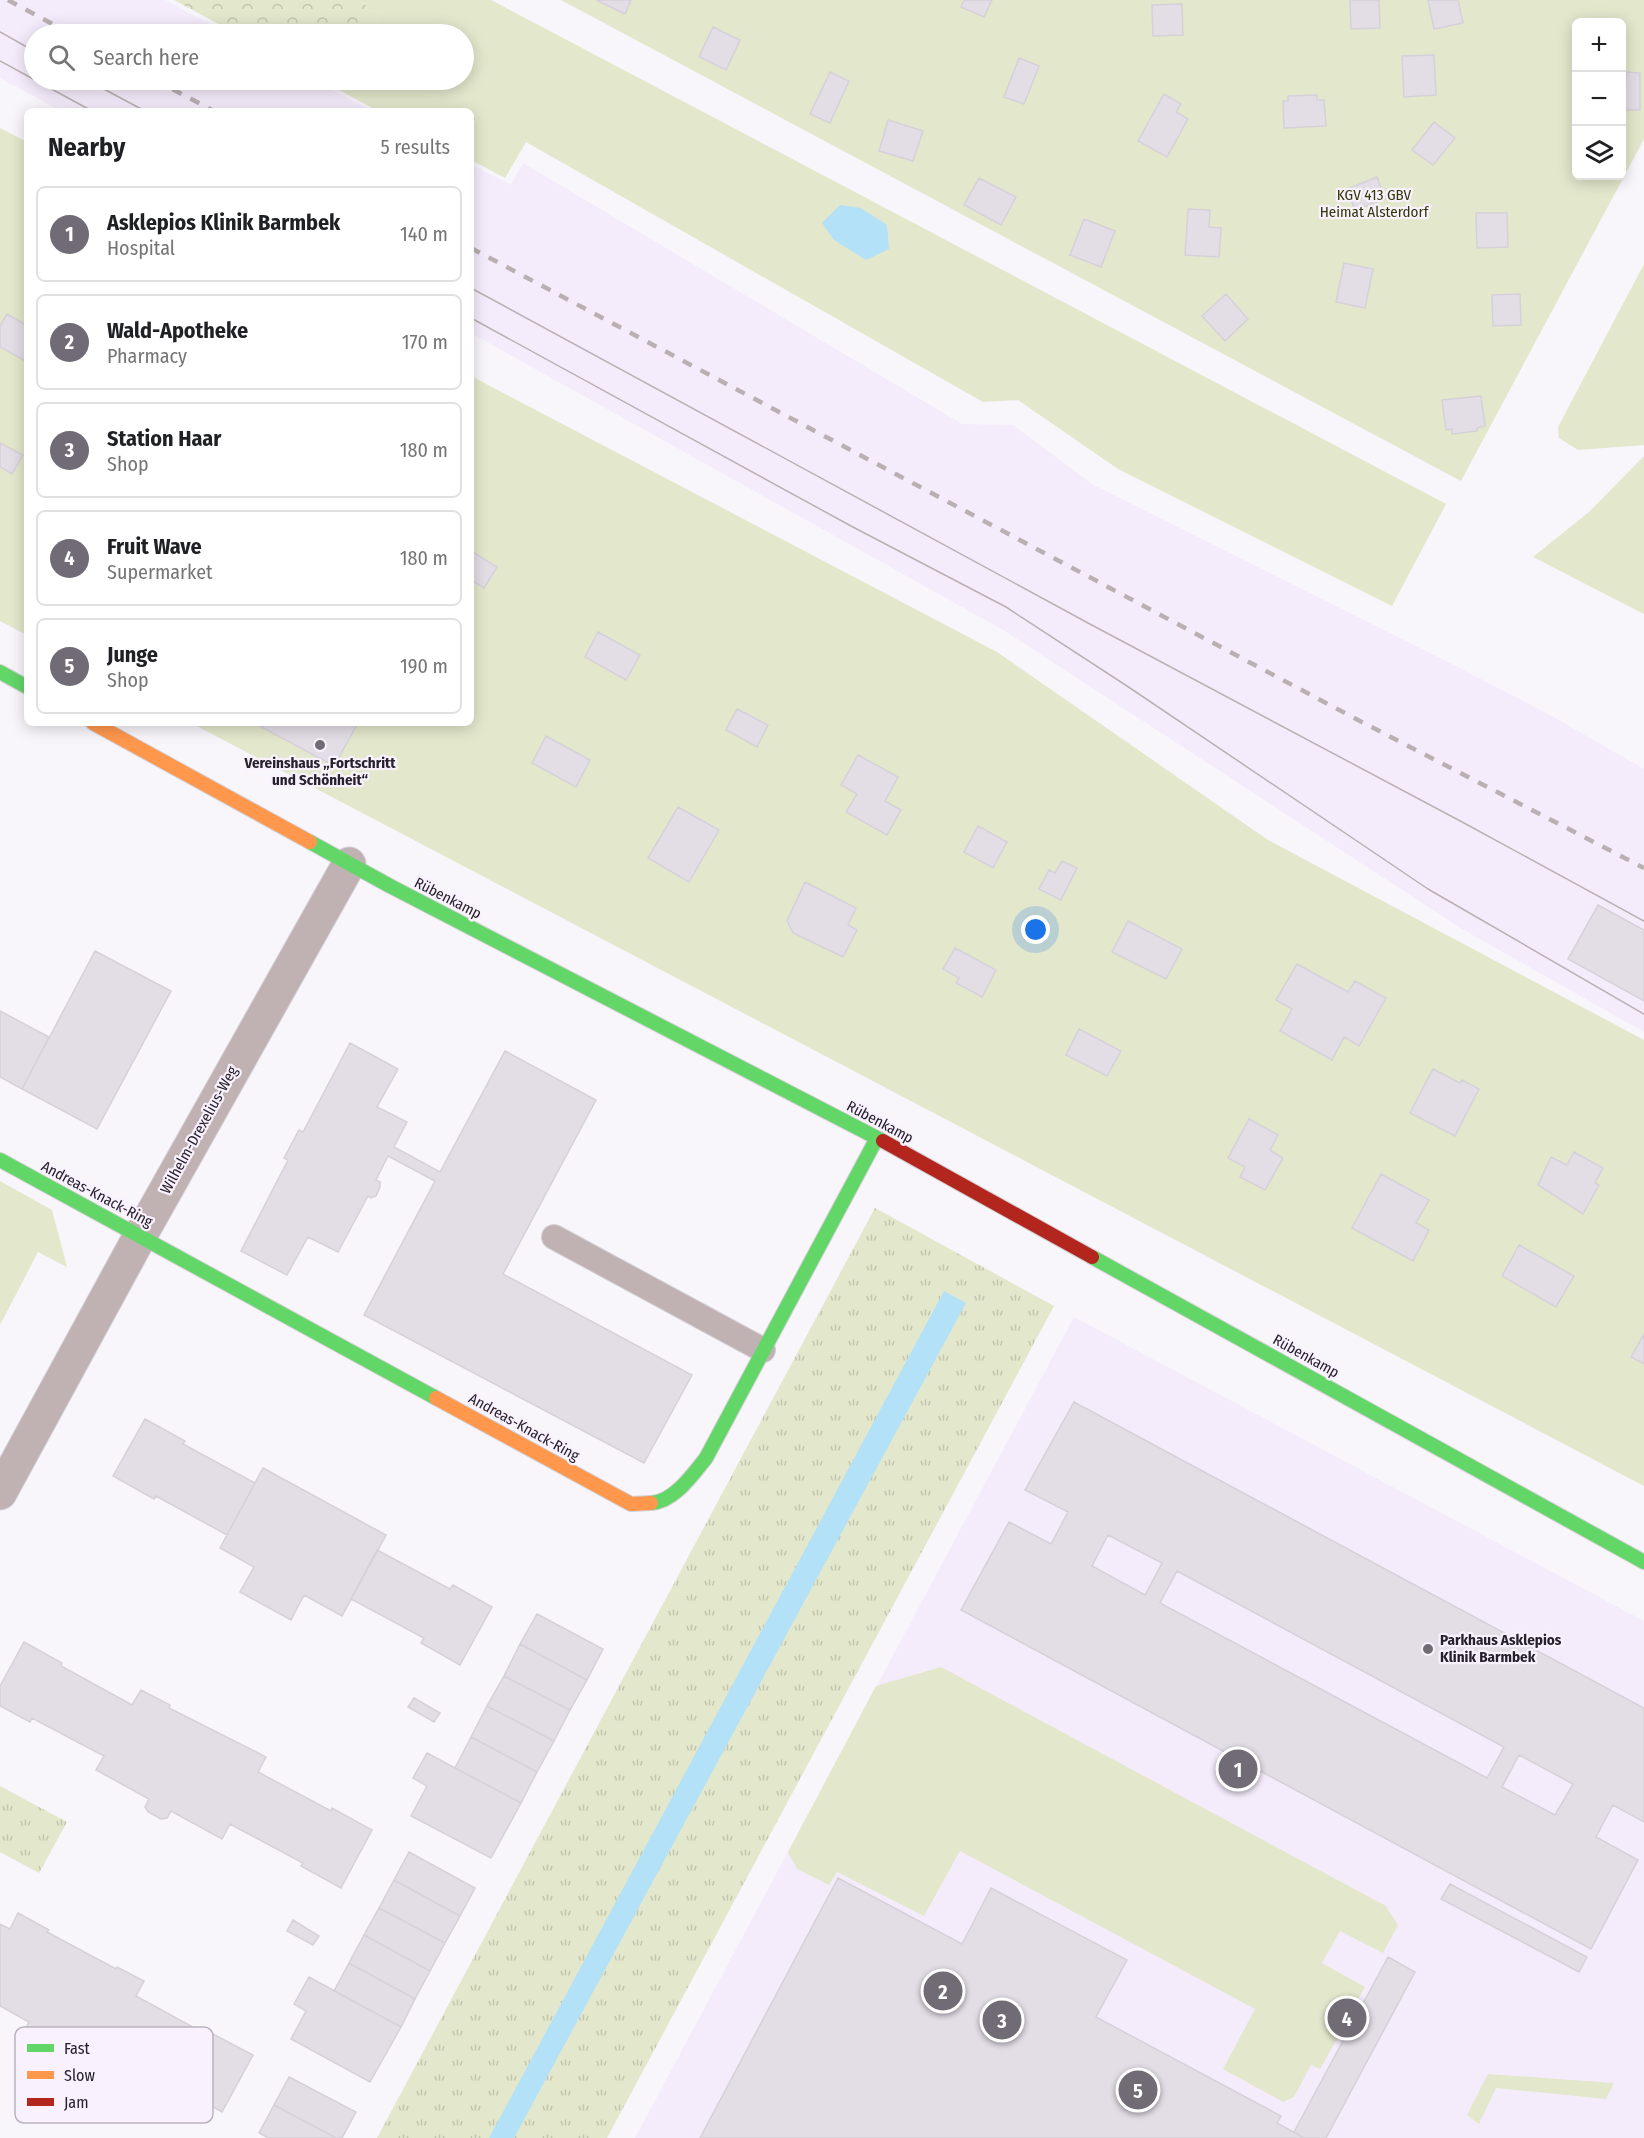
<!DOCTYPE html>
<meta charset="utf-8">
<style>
:root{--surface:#fff;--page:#f6f6f6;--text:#202124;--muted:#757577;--line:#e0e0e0;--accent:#706b74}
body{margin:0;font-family:"Fira Sans Condensed",sans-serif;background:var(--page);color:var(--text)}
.controls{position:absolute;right:18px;top:18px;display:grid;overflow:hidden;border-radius:9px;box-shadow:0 3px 15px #0003}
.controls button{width:54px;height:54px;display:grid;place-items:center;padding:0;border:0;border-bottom:2px solid var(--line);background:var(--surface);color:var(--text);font:30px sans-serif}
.you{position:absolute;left:1036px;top:930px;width:21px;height:21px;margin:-15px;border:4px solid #fff;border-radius:50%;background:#1a73e8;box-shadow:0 0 0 9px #1a73e833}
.badge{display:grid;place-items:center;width:39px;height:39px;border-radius:50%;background:var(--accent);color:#fff;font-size:20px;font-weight:700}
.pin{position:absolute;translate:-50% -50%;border:3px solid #fff;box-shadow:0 2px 6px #0006}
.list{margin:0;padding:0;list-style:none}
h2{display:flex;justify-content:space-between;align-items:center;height:78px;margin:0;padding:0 24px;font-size:26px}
h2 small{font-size:20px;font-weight:400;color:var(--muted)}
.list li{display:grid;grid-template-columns:39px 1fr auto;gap:18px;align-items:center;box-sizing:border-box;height:96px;margin:0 12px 12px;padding:0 12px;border:2px solid var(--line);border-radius:9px}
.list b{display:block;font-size:22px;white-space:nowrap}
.list p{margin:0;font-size:20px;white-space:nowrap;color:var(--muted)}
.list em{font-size:20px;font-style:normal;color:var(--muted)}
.icon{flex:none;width:33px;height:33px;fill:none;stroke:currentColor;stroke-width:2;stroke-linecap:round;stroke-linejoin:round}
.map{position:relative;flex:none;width:1644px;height:2138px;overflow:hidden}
.search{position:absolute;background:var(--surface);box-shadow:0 3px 15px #0003;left:24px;top:24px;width:450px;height:66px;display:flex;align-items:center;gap:15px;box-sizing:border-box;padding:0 21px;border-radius:33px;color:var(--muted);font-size:22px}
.panel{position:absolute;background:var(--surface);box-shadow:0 3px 15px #0003;left:24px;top:108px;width:450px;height:618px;border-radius:9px}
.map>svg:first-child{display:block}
.built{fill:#f5ecfb}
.green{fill:#e3e7cc;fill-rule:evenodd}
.forest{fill:url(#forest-crowns)}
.park{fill:url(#park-tufts)}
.water{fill:#b2e1f8}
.building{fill:#e3dde6;stroke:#d6d1d9;stroke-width:1.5;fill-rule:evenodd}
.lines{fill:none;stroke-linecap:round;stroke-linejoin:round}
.lane-casing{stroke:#d2d0d5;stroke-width:26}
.street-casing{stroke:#d2d0d5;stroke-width:35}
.fast-casing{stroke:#d2d0d5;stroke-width:16}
.slow-casing{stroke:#d2d0d5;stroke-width:16}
.jam-casing{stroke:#d2d0d5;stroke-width:16}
.lane{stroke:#c0b2b3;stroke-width:24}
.street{stroke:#c0b2b3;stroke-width:33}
.fast{stroke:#63d668;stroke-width:14}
.slow{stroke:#ff974d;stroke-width:14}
.jam{stroke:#b3261e;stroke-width:14}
.tram{stroke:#bab0b3;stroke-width:1.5}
.rail{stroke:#bab0b3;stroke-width:4.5;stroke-dasharray:10 10;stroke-linecap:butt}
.poi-dot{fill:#706b74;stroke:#f9f2fe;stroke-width:2}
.labels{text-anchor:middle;stroke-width:4.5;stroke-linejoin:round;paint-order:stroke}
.park-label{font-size:15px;fill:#313707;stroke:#f9f2fe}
.poi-label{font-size:15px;font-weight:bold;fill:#27212b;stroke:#f9f2fe}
.street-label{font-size:15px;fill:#27212b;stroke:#f9f2fe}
.key{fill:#f9f2fe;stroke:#bab3bf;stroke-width:1.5}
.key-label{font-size:16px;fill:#27212b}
</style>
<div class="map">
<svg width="1644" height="2138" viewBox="0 0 1644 2138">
<defs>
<pattern id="forest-crowns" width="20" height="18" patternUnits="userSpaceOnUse" patternTransform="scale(1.5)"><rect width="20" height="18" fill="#e3e7cc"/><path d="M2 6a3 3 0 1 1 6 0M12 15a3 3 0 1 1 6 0" fill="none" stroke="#c3c6af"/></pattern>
<pattern id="park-tufts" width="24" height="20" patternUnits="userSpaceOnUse" patternTransform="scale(1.5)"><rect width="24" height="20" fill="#e3e7cc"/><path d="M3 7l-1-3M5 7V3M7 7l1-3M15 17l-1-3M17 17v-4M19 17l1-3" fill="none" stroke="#c3c6af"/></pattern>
</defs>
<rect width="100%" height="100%" fill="#f8f5fb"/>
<path class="built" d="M 0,0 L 165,0 L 229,34 L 34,34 L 34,80 L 313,80 L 372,111 L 61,111 L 0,78 Z
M 523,163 L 962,424 L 1013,425 L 1092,484 L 1452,664 L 1550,715 L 1644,769 L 1644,1032 L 1462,929 L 1005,631 L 471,333 L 471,164 L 511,185 Z
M 1074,1317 L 1644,1621 L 1644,2138 L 635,2138 Z"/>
<path class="green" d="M 357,0 L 491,0 L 1446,504 L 1392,606 L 1118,469 L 1018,400 L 983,402 L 526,142 L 505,178 L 471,160 L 471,111 L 378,111 L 335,88 L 340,80 L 464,80 L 464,34 L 368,34 L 381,14 Z
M 561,0 L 1644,0 L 1644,139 L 1461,481 ZM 1576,22 L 1622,22 L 1622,176 L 1576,176 Z
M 0,128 L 27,142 L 27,635 L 0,621 Z
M 1644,264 L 1644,445 L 1578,450 L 1559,438 L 1558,427 Z
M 471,376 L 997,652 L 1268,840 L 1644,1040 L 1644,1486 L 191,723 L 471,723 Z
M 1644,456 L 1644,614 L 1533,557 L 1589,512 Z
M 0,1181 L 52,1210 L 67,1267 L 38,1252 L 0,1325 Z
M 941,1667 L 1386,1906 L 1398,1925 L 1383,1953 L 1340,1931 L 1322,1963 L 1365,1987 L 1356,2003 L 1348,1999 L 1329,2032 L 1338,2037 L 1320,2069 L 1311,2065 L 1294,2097 L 1283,2102 L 1223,2069 L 1255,2009 L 960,1851 L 924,1916 L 837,1872 L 829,1885 L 797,1869 L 788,1852 L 876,1686 Z
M 1488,2074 L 1614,2083 L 1606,2099 L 1496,2088 L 1479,2124 L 1467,2115 Z"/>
<path class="forest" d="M 174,0 L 357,0 L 381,14 L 368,34 L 237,34 Z"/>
<path class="park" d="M 875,1208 L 1054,1306 L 607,2138 L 377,2138 Z
M 0,1786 L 67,1822 L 39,1873 L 0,1852 Z"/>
<path class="water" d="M 840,205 L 861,208 L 887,225 L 889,249 L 866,260 L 834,240 L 822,223 Z
M 944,1291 L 966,1303 L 514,2138 L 489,2138 Z"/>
<path class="building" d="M 596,0 L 631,0 L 625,14 Z
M 964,0 L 992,0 L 984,17 L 961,7 Z
M 1350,0 L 1379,0 L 1380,28 L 1351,29 Z
M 1428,0 L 1458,0 L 1463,23 L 1434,29 Z
M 1182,4 L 1183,35 L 1153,36 L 1152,5 Z
M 713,27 L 740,40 L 726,70 L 699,57 Z
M 1434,55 L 1436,95 L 1404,97 L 1402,56 Z
M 1019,58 L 1039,66 L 1024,104 L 1004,97 Z
M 830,72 L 849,81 L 830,123 L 810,114 Z
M 1626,72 L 1640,73 L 1640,110 L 1622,110 L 1622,80 L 1626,80 Z
M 1164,94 L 1181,104 L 1176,112 L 1188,119 L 1167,157 L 1138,141 Z
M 1317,95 L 1317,100 L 1324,100 L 1326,126 L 1284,128 L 1283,101 L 1288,101 L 1288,96 Z
M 888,120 L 923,131 L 913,161 L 879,151 Z
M 1434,122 L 1455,138 L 1433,165 L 1412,150 Z
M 1377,177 L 1385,199 L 1355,210 L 1347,189 Z
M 979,178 L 1016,197 L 1001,225 L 964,205 Z
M 1188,209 L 1210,210 L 1209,227 L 1221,228 L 1219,257 L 1185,255 Z
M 1476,213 L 1507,213 L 1508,247 L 1477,248 Z
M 1084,219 L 1115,231 L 1101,267 L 1070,255 Z
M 1344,263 L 1373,269 L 1365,308 L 1336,302 Z
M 1226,294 L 1248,319 L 1225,341 L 1202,316 Z
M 1520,294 L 1521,325 L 1493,326 L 1492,295 Z
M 7,314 L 24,324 L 27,318 L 27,362 L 0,347 L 0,326 Z
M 1481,396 L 1485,426 L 1477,428 L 1477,431 L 1452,434 L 1452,429 L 1446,430 L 1442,400 Z
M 0,443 L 23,455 L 12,474 L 0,467 Z
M 471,551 L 497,567 L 484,588 L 471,580 Z
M 598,632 L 640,655 L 626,680 L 585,657 Z
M 737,709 L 768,725 L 757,747 L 726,730 Z
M 254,723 L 358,723 L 334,766 Z
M 546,736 L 590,760 L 576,787 L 532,763 Z
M 858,755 L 898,777 L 885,801 L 901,810 L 887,835 L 846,812 L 857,794 L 841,785 Z
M 678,807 L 719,830 L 689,882 L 648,858 Z
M 978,826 L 1007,842 L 993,868 L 964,852 Z
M 1062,861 L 1077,868 L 1061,900 L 1039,889 L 1049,870 L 1055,873 Z
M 805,882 L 856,908 L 848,925 L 857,930 L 843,957 L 793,933 L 787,921 Z
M 1598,905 L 1644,930 L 1644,1001 L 1568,959 Z
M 1128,921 L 1182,949 L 1166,979 L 1112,952 Z
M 955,948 L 996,970 L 982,997 L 956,983 L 959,978 L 943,969 Z
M 95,951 L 171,991 L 97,1129 L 22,1089 Z
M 1297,964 L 1348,992 L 1355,981 L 1386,998 L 1359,1046 L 1344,1037 L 1332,1060 L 1280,1031 L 1292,1009 L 1276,1000 Z
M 0,1011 L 49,1037 L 22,1089 L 0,1077 Z
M 1079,1029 L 1121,1051 L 1107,1076 L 1066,1055 Z
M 350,1043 L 398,1069 L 377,1107 L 407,1122 L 394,1147 L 440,1172 L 505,1051 L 596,1100 L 503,1274 L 692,1375 L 644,1463 L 364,1315 L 435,1181 L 388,1156 L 376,1180 L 380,1182 L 380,1187 L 376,1196 L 371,1198 L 368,1196 L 338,1252 L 308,1237 L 287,1275 L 241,1251 L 288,1160 L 284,1158 L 299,1130 L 303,1132 Z
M 1433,1069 L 1460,1083 L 1462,1080 L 1479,1089 L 1455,1136 L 1410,1113 Z
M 1249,1119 L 1278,1135 L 1270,1150 L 1283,1158 L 1265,1190 L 1240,1177 L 1245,1167 L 1228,1158 Z
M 1574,1152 L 1603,1168 L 1595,1183 L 1599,1185 L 1583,1214 L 1538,1185 L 1551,1157 L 1567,1165 Z
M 1381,1174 L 1429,1200 L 1416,1223 L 1429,1230 L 1413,1261 L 1352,1228 Z
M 1519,1245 L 1574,1276 L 1556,1307 L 1502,1276 Z
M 1644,1334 L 1644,1364 L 1631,1357 Z
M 1074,1402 L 1644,1708 L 1644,1822 L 1613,1805 L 1596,1837 L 1638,1860 L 1591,1949 L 961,1610 L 1009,1522 L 1051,1544 L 1068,1512 L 1025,1490 ZM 1108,1535 L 1162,1563 L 1145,1595 L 1092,1566 ZM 1177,1571 L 1504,1747 L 1487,1778 L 1160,1603 ZM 1519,1755 L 1573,1784 L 1555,1815 L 1502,1787 Z
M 145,1419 L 185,1441 L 183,1444 L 255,1483 L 227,1535 L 156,1496 L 154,1499 L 113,1476 Z
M 263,1468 L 386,1535 L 342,1616 L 304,1595 L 291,1620 L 240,1592 L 254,1567 L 220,1548 Z
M 377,1550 L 450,1589 L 453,1585 L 492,1607 L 460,1665 L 421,1643 L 424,1638 L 351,1599 Z
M 537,1614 L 603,1649 L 587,1680 L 520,1644 Z
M 24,1642 L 62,1663 L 61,1666 L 132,1705 L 141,1690 L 170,1705 L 169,1708 L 266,1757 L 258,1772 L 331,1811 L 332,1808 L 372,1830 L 341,1888 L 301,1866 L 303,1863 L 230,1824 L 222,1839 L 171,1811 L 167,1818 L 161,1819 L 148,1812 L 145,1807 L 149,1799 L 96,1770 L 104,1756 L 32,1718 L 30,1722 L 0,1706 L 0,1686 Z
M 520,1644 L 587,1680 L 570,1710 L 504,1676 Z
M 504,1676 L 570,1710 L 554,1741 L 487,1706 Z
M 414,1698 L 440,1713 L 434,1722 L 408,1707 Z
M 487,1706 L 554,1741 L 537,1772 L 471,1737 Z
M 471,1737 L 537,1772 L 521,1803 L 455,1768 Z
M 427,1753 L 521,1803 L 491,1858 L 411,1816 L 427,1786 L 413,1778 Z
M 409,1852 L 475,1888 L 460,1916 L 394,1880 Z
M 838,1878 L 962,1944 L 991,1888 L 1127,1960 L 1096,2017 L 1281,2116 L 1277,2123 L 1304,2138 L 700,2138 Z
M 394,1880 L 460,1916 L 445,1943 L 379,1908 Z
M 1450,1884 L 1587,1957 L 1579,1972 L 1441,1899 Z
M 379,1908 L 445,1943 L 430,1971 L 364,1935 Z
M 18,1913 L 49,1930 L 47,1932 L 116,1969 L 117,1967 L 144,1981 L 136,1996 L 211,2037 L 213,2034 L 253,2055 L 222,2112 L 109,2049 L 102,2061 L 52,2034 L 47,2043 L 40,2044 L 27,2037 L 24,2031 L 29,2022 L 0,2006 L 0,1924 L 10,1929 Z
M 293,1920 L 319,1936 L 313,1945 L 287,1931 Z
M 364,1935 L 430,1971 L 415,1999 L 349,1963 Z
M 1388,1957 L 1415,1972 L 1326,2138 L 1304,2138 L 1294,2132 Z
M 349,1963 L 415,1999 L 401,2027 L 334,1991 Z
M 309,1977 L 401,2027 L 370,2082 L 291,2039 L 306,2011 L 294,2004 Z
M 289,2077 L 356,2112 L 342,2138 L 336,2138 L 274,2105 Z
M 274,2105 L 336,2138 L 268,2138 L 259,2133 Z"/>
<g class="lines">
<defs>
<path id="lane" d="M 554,1237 L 763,1350"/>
<path id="street" d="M 0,1493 L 140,1236 L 349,864"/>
<path id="fast" d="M 0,672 L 27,687
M 310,842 L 390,886 L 883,1141
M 0,1160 L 436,1398
M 1092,1257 L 1644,1562
M 651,1503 C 674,1502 693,1474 706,1458 L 877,1138"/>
<path id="slow" d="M 93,723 L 310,842
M 436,1398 L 631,1504 L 651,1503"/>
<path id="jam" d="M 883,1141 L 1092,1257"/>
</defs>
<use href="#lane" class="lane-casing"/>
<use href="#street" class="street-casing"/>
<use href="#fast" class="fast-casing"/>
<use href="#slow" class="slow-casing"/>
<use href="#jam" class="jam-casing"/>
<use href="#lane" class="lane"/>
<use href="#street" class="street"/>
<use href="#fast" class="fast"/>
<use href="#slow" class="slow"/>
<use href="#jam" class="jam"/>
<path class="tram" d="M 0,32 L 34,51
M 0,61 L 92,111
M 87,80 L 145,111
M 471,288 L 1088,623 L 1464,823 L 1644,921
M 471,318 L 851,526 L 1006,607 L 1127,686 L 1428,889 L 1644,1014"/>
<path class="rail" d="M 8,0 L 71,34
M 155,80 L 214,111
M 471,248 L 1358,720 L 1644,868"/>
</g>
<g class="poi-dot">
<circle cx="320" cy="745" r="6"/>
<circle cx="1428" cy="1649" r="6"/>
</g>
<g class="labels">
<g class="park-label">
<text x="1374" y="200">KGV 413 GBV<tspan x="1374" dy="17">Heimat Alsterdorf</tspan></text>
</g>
<g class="poi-label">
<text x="320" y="768">Vereinshaus „Fortschritt<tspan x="320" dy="17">und Schönheit“</tspan></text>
<text x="1440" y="1645" text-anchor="start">Parkhaus Asklepios<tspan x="1440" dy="17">Klinik Barmbek</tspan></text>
</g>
<g class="street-label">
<text transform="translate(448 898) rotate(27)" y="5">Rübenkamp</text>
<text transform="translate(880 1122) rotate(28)" y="5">Rübenkamp</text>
<text transform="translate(199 1130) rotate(-61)" y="5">Wilhelm-Drexelius-Weg</text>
<text transform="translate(97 1194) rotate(28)" y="5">Andreas-Knack-Ring</text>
<text transform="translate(1306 1356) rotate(29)" y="5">Rübenkamp</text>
<text transform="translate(524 1427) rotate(29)" y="5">Andreas-Knack-Ring</text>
</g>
</g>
<rect x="15" y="2027" width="198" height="96" rx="9" class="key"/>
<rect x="27" y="2044" width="27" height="8" fill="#63d668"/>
<rect x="27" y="2071" width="27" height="8" fill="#ff974d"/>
<rect x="27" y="2098" width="27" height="8" fill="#b3261e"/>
<g class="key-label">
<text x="64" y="2054">Fast</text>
<text x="64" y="2081">Slow</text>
<text x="64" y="2108">Jam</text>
</g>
</svg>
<div class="controls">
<button>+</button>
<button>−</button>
<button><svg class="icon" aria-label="layers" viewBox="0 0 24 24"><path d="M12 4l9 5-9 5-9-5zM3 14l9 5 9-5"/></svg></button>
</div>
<div class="you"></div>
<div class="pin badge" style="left:1238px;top:1769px">1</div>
<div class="pin badge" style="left:943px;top:1991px">2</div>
<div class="pin badge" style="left:1002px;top:2020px">3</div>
<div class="pin badge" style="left:1347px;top:2018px">4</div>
<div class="pin badge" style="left:1138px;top:2090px">5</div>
<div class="search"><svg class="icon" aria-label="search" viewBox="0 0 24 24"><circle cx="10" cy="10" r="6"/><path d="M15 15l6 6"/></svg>Search here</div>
<section class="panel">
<h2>Nearby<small>5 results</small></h2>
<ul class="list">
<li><span class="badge">1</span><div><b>Asklepios Klinik Barmbek</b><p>Hospital</p></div><em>140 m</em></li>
<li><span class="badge">2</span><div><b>Wald-Apotheke</b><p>Pharmacy</p></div><em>170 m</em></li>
<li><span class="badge">3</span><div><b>Station Haar</b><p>Shop</p></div><em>180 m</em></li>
<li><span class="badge">4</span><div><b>Fruit Wave</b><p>Supermarket</p></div><em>180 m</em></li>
<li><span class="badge">5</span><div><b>Junge</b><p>Shop</p></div><em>190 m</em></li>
</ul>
</section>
</div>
